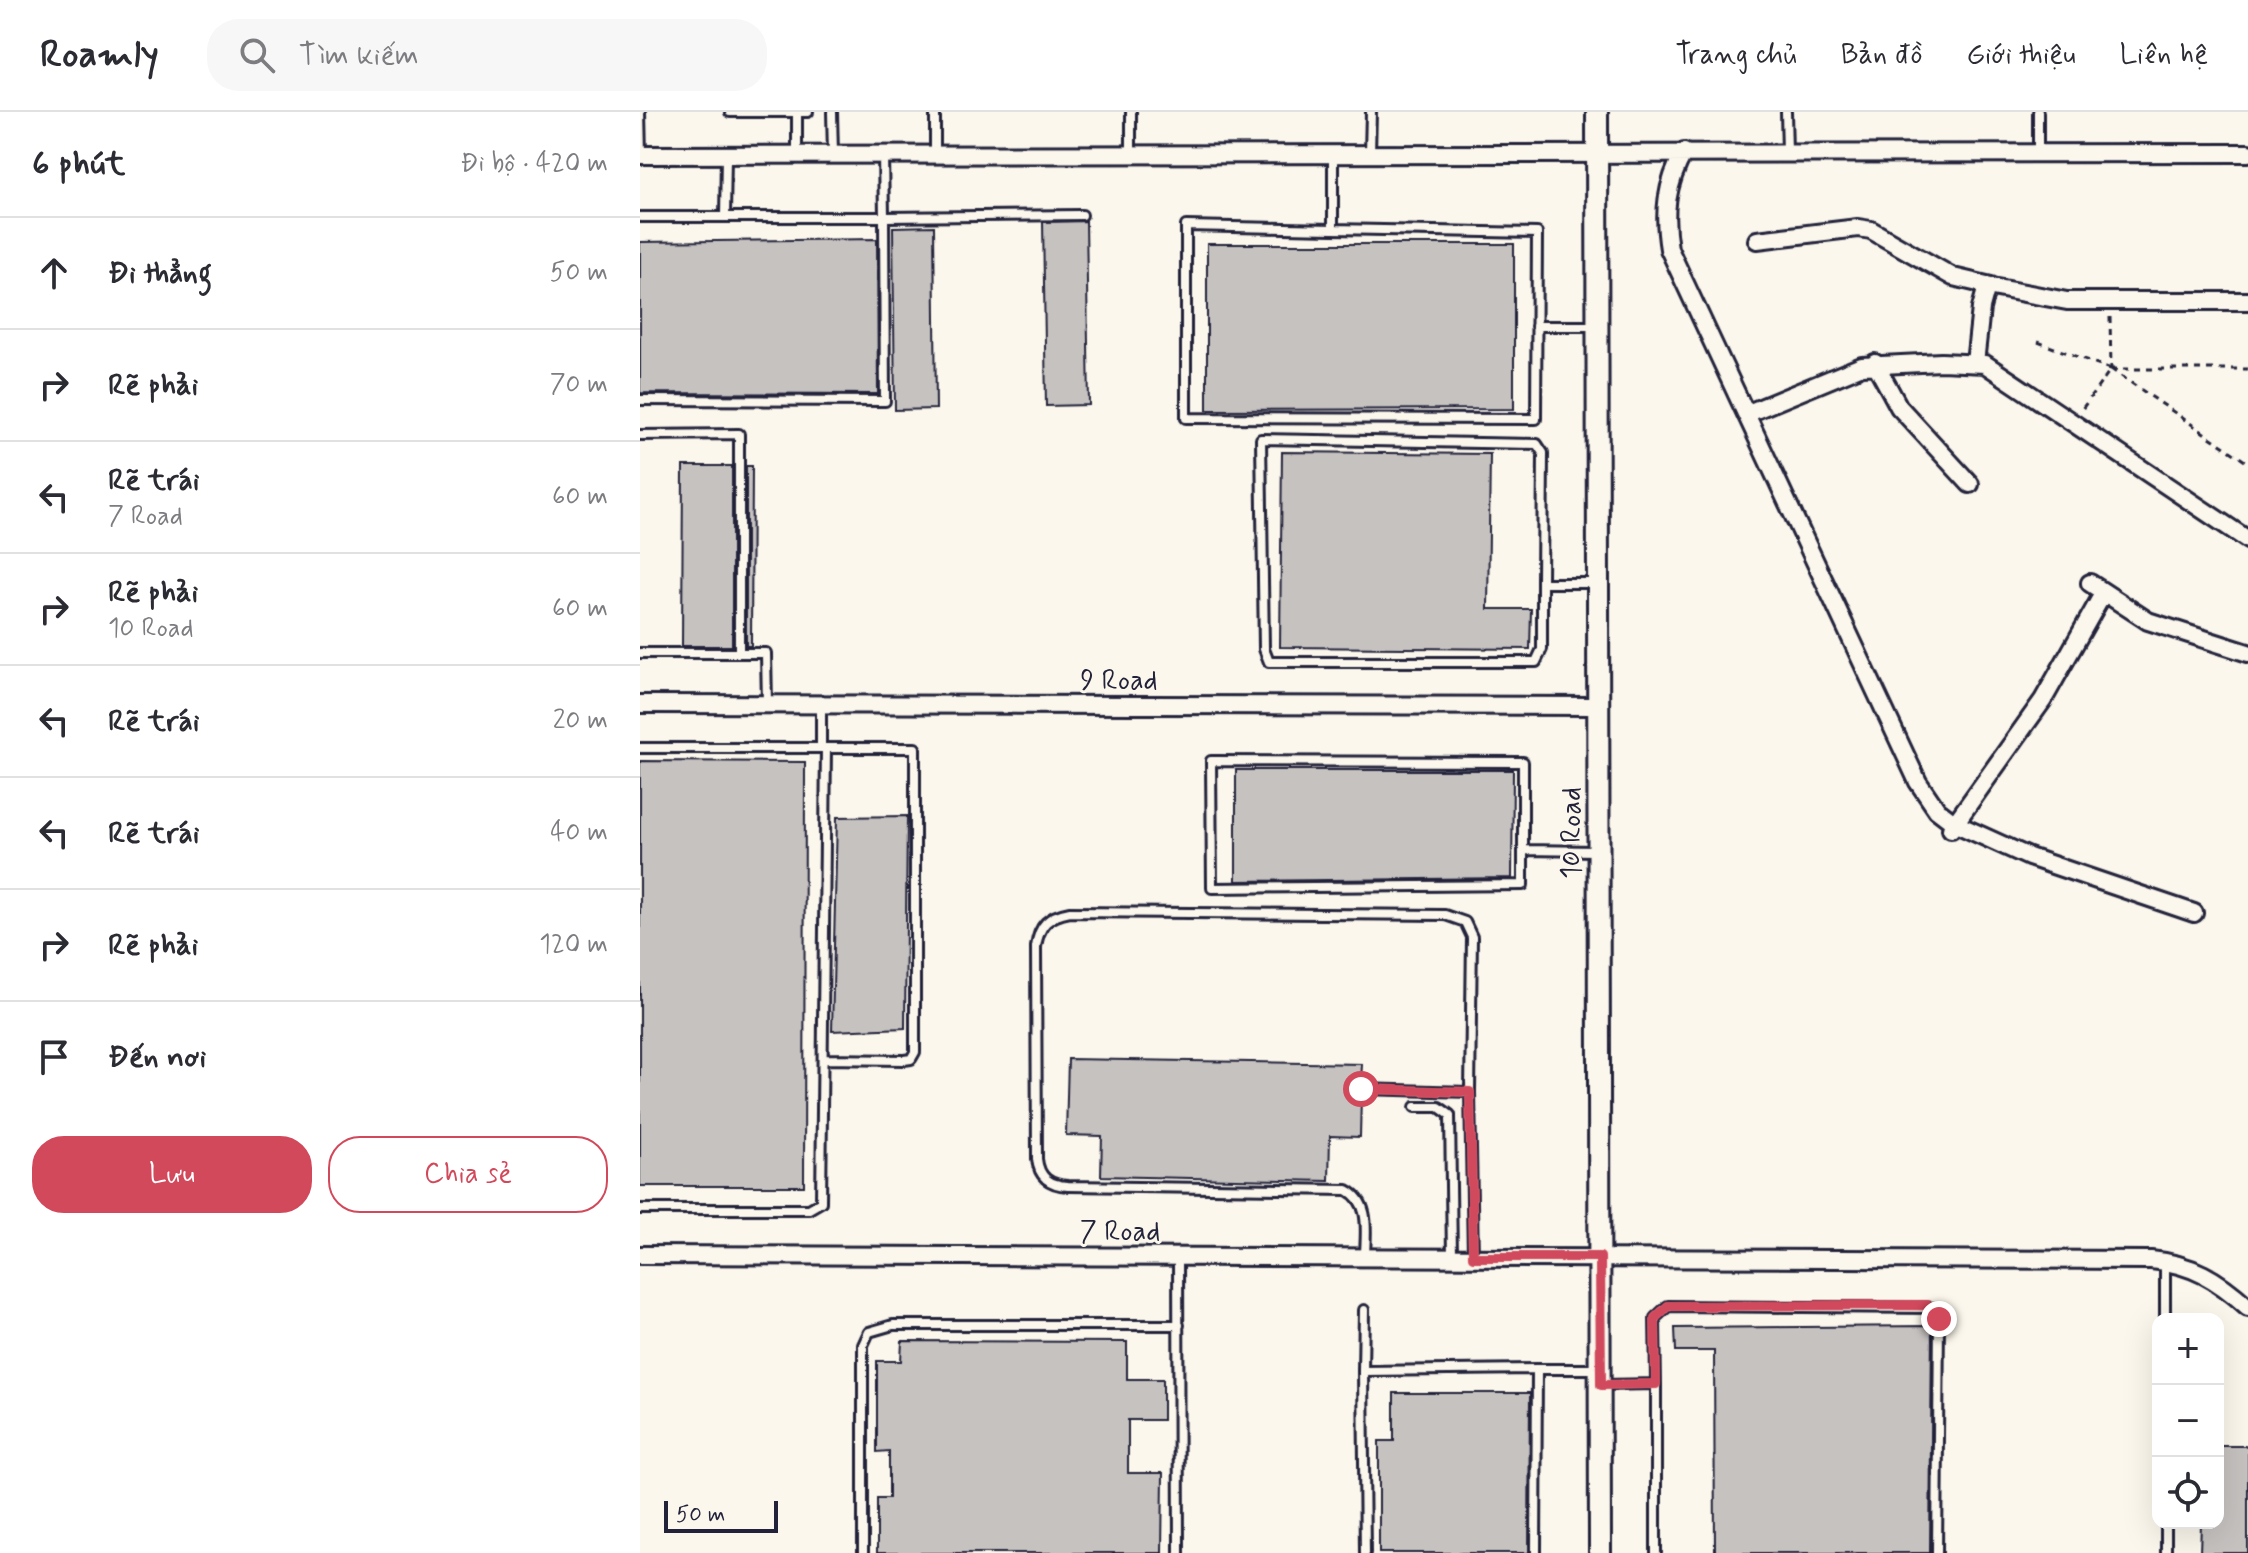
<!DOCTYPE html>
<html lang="vi">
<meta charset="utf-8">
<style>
:root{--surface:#fff;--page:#f7f7f7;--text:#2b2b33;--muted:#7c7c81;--line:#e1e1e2;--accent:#d1495b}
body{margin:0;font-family:Mynerve,sans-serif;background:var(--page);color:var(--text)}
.controls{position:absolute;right:24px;bottom:24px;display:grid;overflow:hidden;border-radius:16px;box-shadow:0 8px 32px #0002}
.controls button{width:72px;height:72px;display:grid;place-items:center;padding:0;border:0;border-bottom:2px solid var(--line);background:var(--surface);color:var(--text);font:40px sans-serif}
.scale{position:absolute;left:24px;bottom:20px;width:114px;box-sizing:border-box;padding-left:8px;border:4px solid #22223b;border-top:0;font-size:22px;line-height:28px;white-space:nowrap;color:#22223b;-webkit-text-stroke:6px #fbf7ec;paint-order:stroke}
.stop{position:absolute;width:24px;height:24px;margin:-18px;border:6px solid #d1495b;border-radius:50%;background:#fff}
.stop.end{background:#d1495b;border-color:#fff;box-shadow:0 2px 8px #0008}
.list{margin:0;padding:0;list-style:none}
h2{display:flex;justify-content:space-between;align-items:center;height:104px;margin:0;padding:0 32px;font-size:34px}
h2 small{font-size:26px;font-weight:400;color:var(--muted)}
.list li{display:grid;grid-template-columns:52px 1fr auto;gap:24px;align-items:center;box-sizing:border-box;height:112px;padding:0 32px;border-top:2px solid var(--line)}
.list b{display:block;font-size:30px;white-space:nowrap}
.list p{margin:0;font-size:26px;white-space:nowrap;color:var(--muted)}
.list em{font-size:26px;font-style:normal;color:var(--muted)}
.actions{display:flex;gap:16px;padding:24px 32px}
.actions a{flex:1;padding:18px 0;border:2px solid var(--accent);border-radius:32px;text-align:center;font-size:28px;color:var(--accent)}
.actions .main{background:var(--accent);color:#fff}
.icon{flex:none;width:44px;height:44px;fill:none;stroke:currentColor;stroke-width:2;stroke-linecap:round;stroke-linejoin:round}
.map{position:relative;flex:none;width:1608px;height:1441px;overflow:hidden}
header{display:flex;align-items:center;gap:48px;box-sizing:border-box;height:112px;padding:0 40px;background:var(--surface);border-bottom:2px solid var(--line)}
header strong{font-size:38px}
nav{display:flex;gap:44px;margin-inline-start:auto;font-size:28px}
.search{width:560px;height:72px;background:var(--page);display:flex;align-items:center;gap:20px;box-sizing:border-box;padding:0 28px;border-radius:32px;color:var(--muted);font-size:30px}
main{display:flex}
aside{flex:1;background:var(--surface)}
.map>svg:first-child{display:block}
.building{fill:#c6c2c0;stroke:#22223b;stroke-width:2}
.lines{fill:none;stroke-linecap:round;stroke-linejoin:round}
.service-casing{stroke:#22223b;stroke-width:14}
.minor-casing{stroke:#22223b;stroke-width:22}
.tertiary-casing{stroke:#22223b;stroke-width:26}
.path{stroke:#22223b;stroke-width:3;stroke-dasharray:6 6;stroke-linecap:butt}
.service{stroke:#fbf7ec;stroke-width:8}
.minor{stroke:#fbf7ec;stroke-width:16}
.tertiary{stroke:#fbf7ec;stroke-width:20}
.route{stroke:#d1495b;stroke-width:10}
.labels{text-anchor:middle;stroke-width:6;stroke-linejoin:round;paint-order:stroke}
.street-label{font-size:28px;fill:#22223b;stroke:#fbf7ec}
</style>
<header>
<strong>Roamly</strong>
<div class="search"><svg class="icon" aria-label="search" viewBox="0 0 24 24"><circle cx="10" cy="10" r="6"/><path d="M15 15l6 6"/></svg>Tìm kiếm</div>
<nav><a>Trang chủ</a><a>Bản đồ</a><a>Giới thiệu</a><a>Liên hệ</a></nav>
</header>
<main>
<aside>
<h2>6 phút<small>Đi bộ · 420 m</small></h2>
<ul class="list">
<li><svg class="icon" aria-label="ahead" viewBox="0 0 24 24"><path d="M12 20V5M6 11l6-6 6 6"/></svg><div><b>Đi thẳng</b></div><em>50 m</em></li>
<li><svg class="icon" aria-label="right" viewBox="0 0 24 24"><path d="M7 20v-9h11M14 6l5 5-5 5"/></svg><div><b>Rẽ phải</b></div><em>70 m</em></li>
<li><svg class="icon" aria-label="left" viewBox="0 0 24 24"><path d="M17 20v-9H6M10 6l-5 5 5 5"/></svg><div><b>Rẽ trái</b><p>7 Road</p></div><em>60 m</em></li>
<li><svg class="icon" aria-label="right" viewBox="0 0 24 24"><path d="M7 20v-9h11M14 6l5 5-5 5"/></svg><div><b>Rẽ phải</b><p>10 Road</p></div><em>60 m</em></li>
<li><svg class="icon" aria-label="left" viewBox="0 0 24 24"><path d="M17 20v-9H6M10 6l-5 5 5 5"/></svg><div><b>Rẽ trái</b></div><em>20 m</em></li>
<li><svg class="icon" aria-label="left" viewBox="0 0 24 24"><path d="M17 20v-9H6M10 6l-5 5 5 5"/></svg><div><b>Rẽ trái</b></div><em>40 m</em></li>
<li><svg class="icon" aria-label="right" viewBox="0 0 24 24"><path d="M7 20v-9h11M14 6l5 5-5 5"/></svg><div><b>Rẽ phải</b></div><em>120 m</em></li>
<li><svg class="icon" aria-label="arrive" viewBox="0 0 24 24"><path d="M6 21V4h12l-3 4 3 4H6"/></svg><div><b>Đến nơi</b></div></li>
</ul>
<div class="actions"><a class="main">Lưu</a><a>Chia sẻ</a></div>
</aside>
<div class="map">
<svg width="1608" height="1441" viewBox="0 0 1608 1441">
<rect width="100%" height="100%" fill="#fbf7ec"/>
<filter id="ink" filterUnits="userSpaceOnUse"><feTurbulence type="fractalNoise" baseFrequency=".0125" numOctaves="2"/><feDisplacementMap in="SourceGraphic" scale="16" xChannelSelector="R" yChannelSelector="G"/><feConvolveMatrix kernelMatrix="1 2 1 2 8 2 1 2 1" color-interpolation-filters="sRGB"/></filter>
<g filter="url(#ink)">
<path class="building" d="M 446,109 L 449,293 L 406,294 L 403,110 Z
M 294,114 L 296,297 L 255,298 L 253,115 Z
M 237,127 L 238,282 L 0,281 L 0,130 Z
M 567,132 L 874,132 L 874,297 L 567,298 Z
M 642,340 L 850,342 L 848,497 L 891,497 L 890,537 L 640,535 Z
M 43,354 L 92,354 L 92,534 L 42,534 Z
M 106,354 L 112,354 L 111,534 L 106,534 Z
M 0,649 L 165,650 L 164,1074 L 0,1074 Z
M 596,658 L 873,658 L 872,766 L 596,769 Z
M 267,704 L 265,916 L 192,919 L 197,705 Z
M 428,947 L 722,952 L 721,970 L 714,978 L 721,984 L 720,1025 L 690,1024 L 689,1069 L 461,1064 L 462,1024 L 426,1023 Z
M 1292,1214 L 1290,1441 L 1075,1441 L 1074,1239 L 1036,1239 L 1035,1216 Z
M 262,1229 L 487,1230 L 487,1267 L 523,1267 L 523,1308 L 488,1308 L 488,1361 L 523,1361 L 522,1441 L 237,1441 L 237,1386 L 249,1386 L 249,1339 L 237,1340 L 237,1249 L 261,1249 Z
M 754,1281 L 890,1281 L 889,1441 L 739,1441 L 739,1329 L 754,1329 Z
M 1578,1334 L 1608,1334 L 1608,1441 L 1560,1441 L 1561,1411 L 1578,1411 Z"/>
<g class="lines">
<defs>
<path id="service" d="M 0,0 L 1,43
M 90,0 L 168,0
M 192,0 L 193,42
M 295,0 L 295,43
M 491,0 L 491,42
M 1146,0 L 1147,40
M 730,41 L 731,0
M 1398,41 L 1398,0
M 157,42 L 157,2
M 243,42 L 244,105 L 442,103
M 693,42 L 693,117 L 546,114 L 546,306 L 896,307 L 897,121 L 693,117
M 0,105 L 244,105 L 245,289 L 0,288
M 85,105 L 86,43
M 896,214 L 955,214
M 0,323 L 99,322 L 99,541
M 902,471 L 903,341 L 897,332 L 621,327 L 624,537 L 629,550 L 896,550 L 902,537 L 902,471 L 957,471
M 0,541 L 126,541 L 127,592
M 0,636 L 275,636 L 275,940 L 271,947 L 264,948 L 184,947
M 181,636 L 181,593
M 571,649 L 883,650 L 883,773 L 572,776 Z
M 883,738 L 958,739
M 721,977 L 830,980 L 832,825 L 825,810 L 805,803 L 430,800 C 408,804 399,813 396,835 L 397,1047 C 399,1066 410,1073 428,1074 L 707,1078 C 732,1091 725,1122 725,1146
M 830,980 L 833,1145
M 775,995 L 799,995 L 810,1003 L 812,1145
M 0,1097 L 169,1097 L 181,1090 L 186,636
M 538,1144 L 539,1441
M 1525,1149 L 1525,1207
M 724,1198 L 723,1259 L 897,1257 L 896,1441
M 897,1257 L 961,1257
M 723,1259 L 725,1441
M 1016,1272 L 1015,1206 L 1028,1194 L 1295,1196 L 1299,1207 L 1297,1441
M 961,1273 L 1016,1272 L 1016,1441
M 1526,1411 L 1526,1441
M 223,1441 L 223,1233 L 229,1220 L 253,1213 L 539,1213"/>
<path id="minor" d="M 1044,40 C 1026,72 1023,101 1029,137 L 1278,670 L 1297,698 L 1314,711 L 1389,745 L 1554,801
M 0,43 L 1608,41
M 1117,128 L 1218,116 L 1231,118 L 1313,165 L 1351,174
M 1235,251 L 1259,295 L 1330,372
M 1335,251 L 1341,196 L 1347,174 L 1427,189 L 1608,189
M 1106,302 L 1222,254 L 1301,250 L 1345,252 L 1608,428
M 1450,471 L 1508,509 L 1608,541
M 0,592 L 957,594
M 1311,717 L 1403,588 L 1464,480
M 0,1143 L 1511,1148 C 1552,1152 1577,1167 1608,1195"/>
<path id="tertiary" d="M 957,0 L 960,1441"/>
</defs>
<use href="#service" class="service-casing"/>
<use href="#minor" class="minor-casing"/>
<use href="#tertiary" class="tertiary-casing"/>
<path class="path" d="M 1470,205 L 1471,257
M 1398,230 L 1471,257 L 1442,297
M 1471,257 L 1608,351
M 1471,257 L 1608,257"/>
<use href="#service" class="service"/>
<use href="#minor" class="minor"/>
<use href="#tertiary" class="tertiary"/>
</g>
</g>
<g class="lines" filter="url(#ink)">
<path class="route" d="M 721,977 L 830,980 L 833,1145 L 960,1145 L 961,1273 L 1016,1272 L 1015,1206 L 1028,1194 L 1288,1193 L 1295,1196 L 1299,1207"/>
</g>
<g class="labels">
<g class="street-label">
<text x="479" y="577">9 Road</text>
<text transform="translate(930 721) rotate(-90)" y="10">10 Road</text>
<text x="480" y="1128">7 Road</text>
</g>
</g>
</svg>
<div class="controls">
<button>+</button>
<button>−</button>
<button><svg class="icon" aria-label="locate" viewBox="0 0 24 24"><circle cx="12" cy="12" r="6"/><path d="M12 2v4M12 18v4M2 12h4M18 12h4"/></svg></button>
</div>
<div class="scale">50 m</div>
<div class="stop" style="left:721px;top:977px"></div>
<div class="stop end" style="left:1299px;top:1207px"></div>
</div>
</main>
